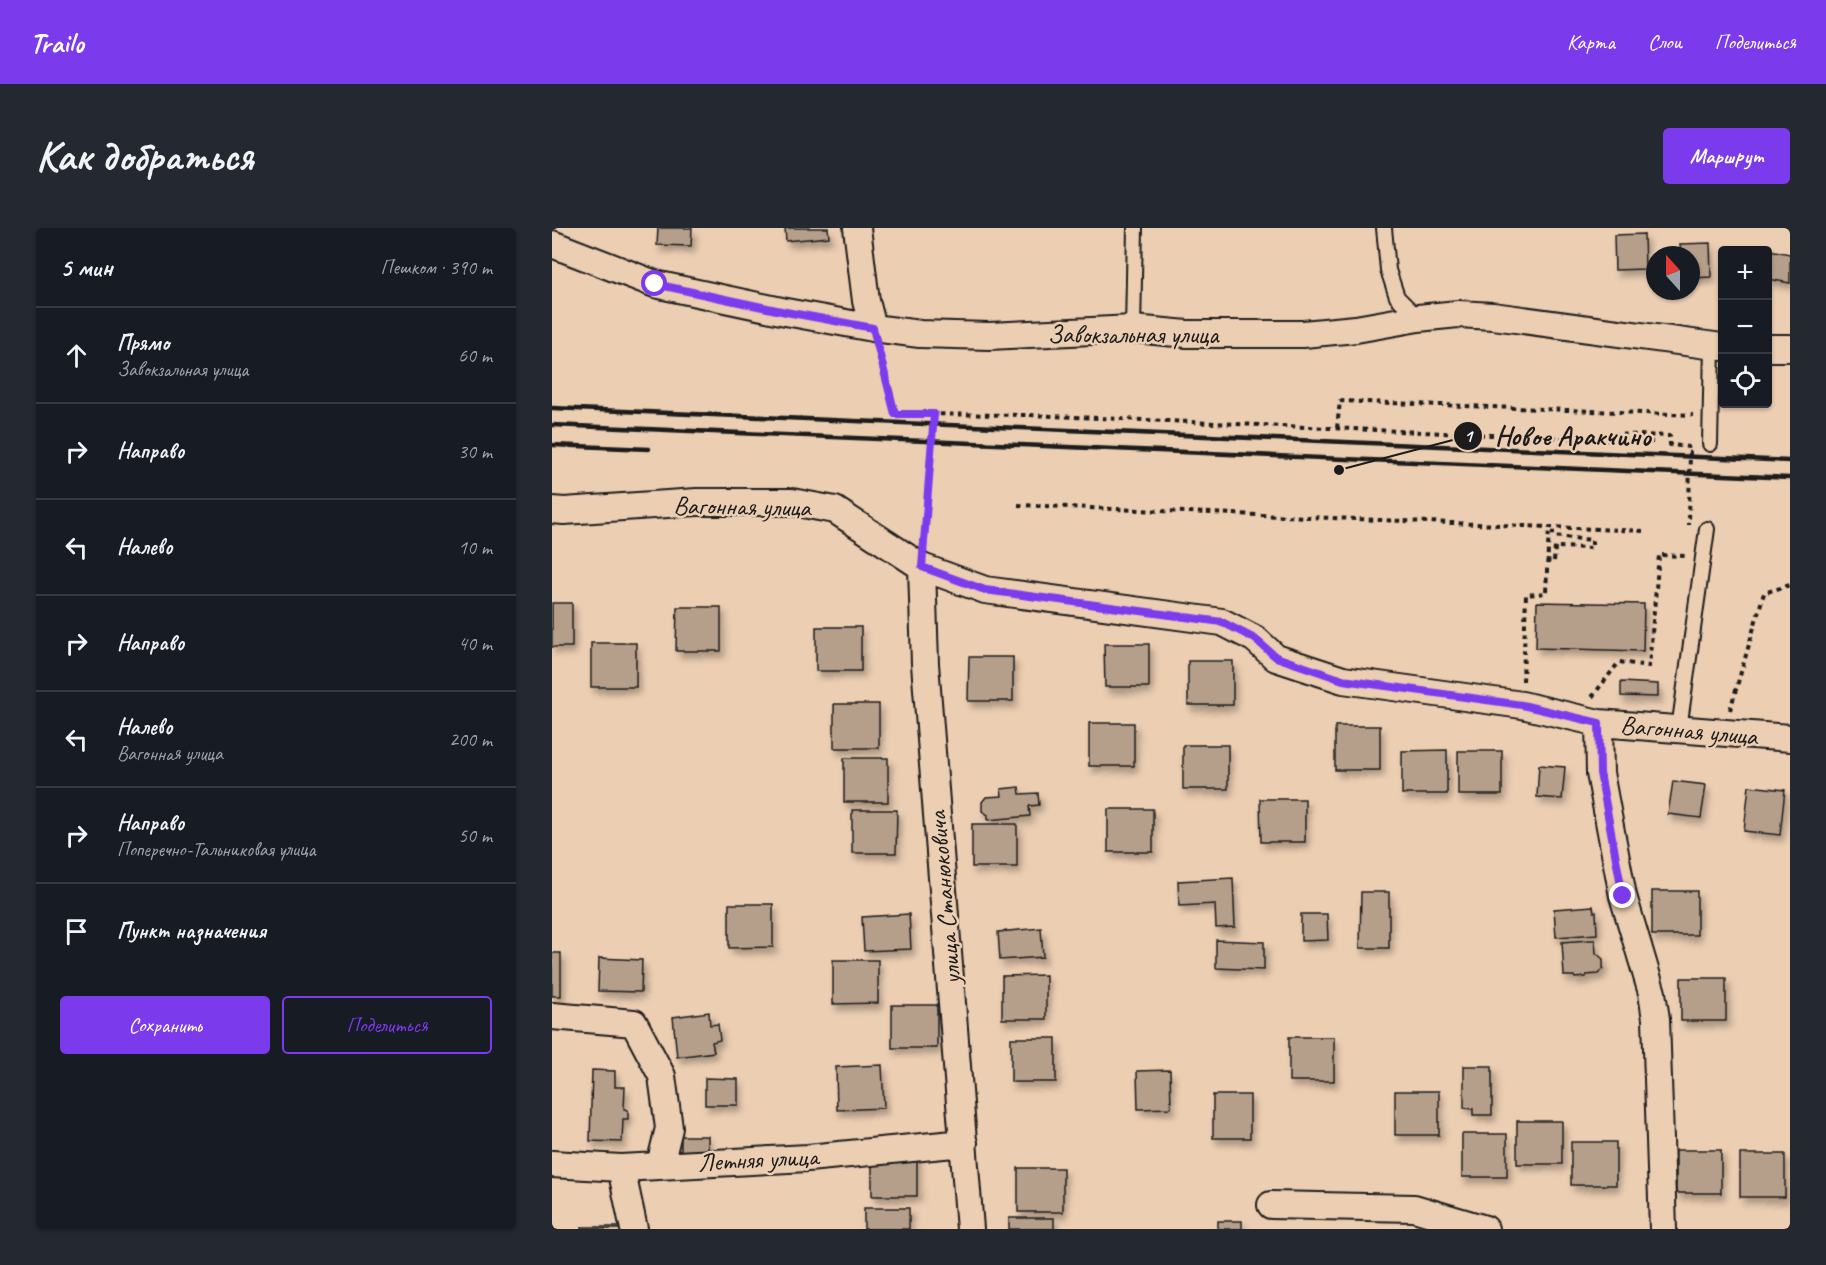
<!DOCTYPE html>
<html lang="ru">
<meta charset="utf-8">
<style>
:root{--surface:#171b24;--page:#242831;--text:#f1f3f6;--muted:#9ea1a6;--line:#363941;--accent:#7c3aed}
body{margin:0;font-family:Caveat,sans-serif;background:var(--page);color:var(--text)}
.controls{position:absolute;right:18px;top:18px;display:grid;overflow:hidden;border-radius:6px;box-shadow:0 2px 4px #0004}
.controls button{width:54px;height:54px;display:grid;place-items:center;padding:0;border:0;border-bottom:2px solid var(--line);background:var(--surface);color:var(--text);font:30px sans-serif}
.compass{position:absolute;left:1094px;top:18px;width:54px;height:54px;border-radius:50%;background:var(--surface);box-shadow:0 2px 4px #0004;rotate:339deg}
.stop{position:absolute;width:18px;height:18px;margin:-14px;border:4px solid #7c3aed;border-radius:50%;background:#fff}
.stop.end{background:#7c3aed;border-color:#fff;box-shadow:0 2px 6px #0008}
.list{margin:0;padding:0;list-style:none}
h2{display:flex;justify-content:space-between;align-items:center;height:78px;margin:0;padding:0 24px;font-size:26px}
h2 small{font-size:20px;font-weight:400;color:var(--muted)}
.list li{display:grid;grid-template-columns:39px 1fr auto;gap:18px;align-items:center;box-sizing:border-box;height:96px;padding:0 24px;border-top:2px solid var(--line)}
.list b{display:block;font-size:22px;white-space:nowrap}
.list p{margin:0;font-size:20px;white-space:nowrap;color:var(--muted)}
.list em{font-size:20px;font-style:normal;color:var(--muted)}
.actions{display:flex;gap:12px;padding:18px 24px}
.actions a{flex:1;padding:14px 0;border:2px solid var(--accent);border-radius:6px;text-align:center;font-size:21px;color:var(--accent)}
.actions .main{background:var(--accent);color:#fff}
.icon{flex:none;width:33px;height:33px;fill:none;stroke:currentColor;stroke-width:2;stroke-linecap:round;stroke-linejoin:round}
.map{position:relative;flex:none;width:1238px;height:1001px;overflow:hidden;border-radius:6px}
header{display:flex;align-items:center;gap:36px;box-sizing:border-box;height:84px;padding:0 30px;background:var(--accent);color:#fff}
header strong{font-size:28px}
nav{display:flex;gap:33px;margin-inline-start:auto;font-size:21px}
.intro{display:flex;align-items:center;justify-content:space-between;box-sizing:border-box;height:144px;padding:0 36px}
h1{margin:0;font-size:42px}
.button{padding:15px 27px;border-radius:6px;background:var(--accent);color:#fff;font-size:21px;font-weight:700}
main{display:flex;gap:36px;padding:0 36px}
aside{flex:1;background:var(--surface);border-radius:6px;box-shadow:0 2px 4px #0004}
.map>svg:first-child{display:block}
.building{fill:#b59f8b;stroke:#1c1c1c;stroke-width:1.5;filter:url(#shadow)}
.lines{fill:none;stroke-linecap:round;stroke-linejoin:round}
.lane-casing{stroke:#1c1c1c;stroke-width:18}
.street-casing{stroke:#1c1c1c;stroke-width:30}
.path{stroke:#1c1c1c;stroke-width:4;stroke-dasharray:4.5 4.5;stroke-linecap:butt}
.lane{stroke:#ecceb2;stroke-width:14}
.street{stroke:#ecceb2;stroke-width:26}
.rail{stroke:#1c1c1c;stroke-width:4.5}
.route{stroke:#7c3aed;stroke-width:8}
.labels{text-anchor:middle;stroke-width:5;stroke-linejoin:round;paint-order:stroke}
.street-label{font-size:26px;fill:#1c1c1c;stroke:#ecceb2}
.leader{fill:none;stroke:#1c1c1c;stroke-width:2}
.callout-dot{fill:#1c1c1c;stroke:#ecceb2;stroke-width:2}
.mark-label{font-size:18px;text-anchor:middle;font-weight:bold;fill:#fff}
.callout-label{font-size:27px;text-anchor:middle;font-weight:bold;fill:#1c1c1c;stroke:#ecceb2;stroke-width:5;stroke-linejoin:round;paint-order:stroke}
</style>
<header>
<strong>Trailo</strong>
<nav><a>Карта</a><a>Слои</a><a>Поделиться</a></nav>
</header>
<div class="intro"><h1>Как добраться</h1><a class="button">Маршрут</a></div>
<main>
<aside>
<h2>5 мин<small>Пешком · 390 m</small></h2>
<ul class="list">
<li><svg class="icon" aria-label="ahead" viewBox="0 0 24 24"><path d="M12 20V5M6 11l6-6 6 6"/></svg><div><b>Прямо</b><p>Завокзальная улица</p></div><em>60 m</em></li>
<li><svg class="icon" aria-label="right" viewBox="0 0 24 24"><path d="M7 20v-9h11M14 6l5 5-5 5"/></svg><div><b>Направо</b></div><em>30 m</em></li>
<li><svg class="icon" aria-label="left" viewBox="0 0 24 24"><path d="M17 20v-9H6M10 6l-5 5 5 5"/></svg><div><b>Налево</b></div><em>10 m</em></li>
<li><svg class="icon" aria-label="right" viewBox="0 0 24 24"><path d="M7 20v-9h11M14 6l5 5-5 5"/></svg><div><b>Направо</b></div><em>40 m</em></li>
<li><svg class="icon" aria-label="left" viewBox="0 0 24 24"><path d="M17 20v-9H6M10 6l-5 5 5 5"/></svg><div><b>Налево</b><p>Вагонная улица</p></div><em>200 m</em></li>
<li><svg class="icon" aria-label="right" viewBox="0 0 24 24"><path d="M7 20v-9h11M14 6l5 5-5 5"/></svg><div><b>Направо</b><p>Поперечно-Тальниковая улица</p></div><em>50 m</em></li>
<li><svg class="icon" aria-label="arrive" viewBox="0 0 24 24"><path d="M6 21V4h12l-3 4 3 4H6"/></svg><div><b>Пункт назначения</b></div></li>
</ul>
<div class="actions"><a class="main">Сохранить</a><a>Поделиться</a></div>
</aside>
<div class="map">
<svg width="1238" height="1001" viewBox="0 0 1238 1001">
<defs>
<filter id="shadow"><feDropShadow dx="3.5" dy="6" stdDeviation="3" flood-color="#0004"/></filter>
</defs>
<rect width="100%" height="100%" fill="#ecceb2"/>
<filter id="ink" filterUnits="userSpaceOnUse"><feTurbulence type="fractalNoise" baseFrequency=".0167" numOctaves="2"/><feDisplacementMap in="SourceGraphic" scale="12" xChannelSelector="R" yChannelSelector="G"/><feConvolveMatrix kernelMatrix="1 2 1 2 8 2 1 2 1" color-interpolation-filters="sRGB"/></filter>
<g filter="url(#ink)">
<path class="building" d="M 106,0 L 140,0 L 139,18 L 105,17 Z
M 233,0 L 276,0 L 277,9 L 234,13 Z
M 1092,6 L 1093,41 L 1063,42 L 1062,7 Z
M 1158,15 L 1159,49 L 1139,50 L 1139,27 L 1129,27 L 1128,16 Z
M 1218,22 L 1238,26 L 1238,55 L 1216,51 Z
M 985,374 L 1092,376 L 1091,423 L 984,420 Z
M 0,375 L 20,375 L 20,419 L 0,419 Z
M 125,379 L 169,379 L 169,423 L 124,423 Z
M 264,399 L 309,399 L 309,443 L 264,443 Z
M 39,415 L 84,415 L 84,459 L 39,459 Z
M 552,416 L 597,416 L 597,459 L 553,459 Z
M 417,429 L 461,429 L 461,473 L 416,473 Z
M 636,433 L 681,433 L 681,477 L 636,477 Z
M 1069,454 L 1106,456 L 1106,469 L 1069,468 Z
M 282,476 L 327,476 L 327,520 L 282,520 Z
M 537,495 L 582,495 L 582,538 L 537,538 Z
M 783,498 L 828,498 L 828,542 L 783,542 Z
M 631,517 L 676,517 L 676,561 L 631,561 Z
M 895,522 L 895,566 L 850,566 L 850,523 Z
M 906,523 L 950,523 L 950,567 L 906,567 Z
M 292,530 L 336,530 L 336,574 L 292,574 Z
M 987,537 L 1013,539 L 1010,571 L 985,569 Z
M 1121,553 L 1154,557 L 1149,590 L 1116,586 Z
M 1197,558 L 1233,562 L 1228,607 L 1192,603 Z
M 467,559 L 468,566 L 486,565 L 487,577 L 477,578 L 478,588 L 436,592 L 436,587 L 430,583 L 430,574 L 434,569 L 450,568 L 449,561 Z
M 708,571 L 753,571 L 753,614 L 709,614 Z
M 556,581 L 601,581 L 601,624 L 556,624 Z
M 300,582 L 345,582 L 344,625 L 300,625 Z
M 420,596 L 465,596 L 465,639 L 420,639 Z
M 681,650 L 683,699 L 664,700 L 663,676 L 627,678 L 626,653 Z
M 1100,663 L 1145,663 L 1145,707 L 1100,707 Z
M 809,664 L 837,664 L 837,720 L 808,720 Z
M 177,676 L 221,676 L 221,719 L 177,720 Z
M 1041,678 L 1042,684 L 1044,684 L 1045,706 L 1004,709 L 1002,681 Z
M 357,686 L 359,721 L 312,723 L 310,689 Z
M 749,686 L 775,686 L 776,712 L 749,713 Z
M 489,700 L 491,729 L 448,732 L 446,704 Z
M 664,712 L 712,714 L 712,742 L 664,740 Z
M 1038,712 L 1043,712 L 1044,725 L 1051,731 L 1051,740 L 1046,746 L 1034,747 L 1034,749 L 1023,750 L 1022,748 L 1012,748 L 1010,714 Z
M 0,725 L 9,725 L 9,768 L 0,768 Z
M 47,730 L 90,732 L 89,764 L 46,763 Z
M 281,732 L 326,732 L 326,775 L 281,776 Z
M 494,747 L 494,791 L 450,791 L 450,748 Z
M 1129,750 L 1174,750 L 1174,793 L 1129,793 Z
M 340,777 L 385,777 L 385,820 L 340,820 Z
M 157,784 L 158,797 L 166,796 L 168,812 L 160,814 L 162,824 L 125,829 L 121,789 Z
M 737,809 L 782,809 L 782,853 L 737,853 Z
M 459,810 L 504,810 L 504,854 L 459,854 Z
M 330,837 L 332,880 L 285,882 L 284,839 Z
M 912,838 L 940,838 L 940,887 L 921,887 L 921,881 L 912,880 Z
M 40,842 L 63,843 L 63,859 L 73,859 L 72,881 L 76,882 L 76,891 L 71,891 L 70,914 L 38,913 Z
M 618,842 L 619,880 L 586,881 L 585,843 Z
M 153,850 L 186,851 L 186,877 L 153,877 Z
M 843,863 L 887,863 L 887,907 L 843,907 Z
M 661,867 L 698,867 L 698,910 L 661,910 Z
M 965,893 L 1010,893 L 1010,936 L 965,936 Z
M 910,906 L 955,906 L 955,949 L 910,949 Z
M 129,908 L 156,908 L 156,923 L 129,923 Z
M 1019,914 L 1064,914 L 1064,957 L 1019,957 Z
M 1124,922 L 1169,922 L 1169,965 L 1124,965 Z
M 320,924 L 365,924 L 365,968 L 320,968 Z
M 1188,926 L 1233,926 L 1233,969 L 1188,969 Z
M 466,940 L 511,940 L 511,984 L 466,984 Z
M 312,980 L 357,980 L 357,1001 L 312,1001 Z
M 457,990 L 502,990 L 502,1001 L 457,1001 Z
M 666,993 L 690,993 L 690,1001 L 666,1001 Z
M 30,999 L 74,999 L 74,1001 L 30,1001 Z"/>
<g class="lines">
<defs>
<path id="lane" d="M 832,0 L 836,42 L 845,69 L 866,90
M 581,101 L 583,0
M 1158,216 L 1160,118
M 1127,501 L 1155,301"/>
<path id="street" d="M 305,0 L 314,73 L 321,100
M 0,16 L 103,56 L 234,84 L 321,100 L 368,106 L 437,108 L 581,101 L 635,106 L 751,106 L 804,101 L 866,90 L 906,86 L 941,88 L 1170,119
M 1216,120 L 1238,120
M 0,282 L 12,283 L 145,274 L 240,274 L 283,282 L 370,339 L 433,362 L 670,394 L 703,411 L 724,430 L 791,452 L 970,477 L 1047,495 L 1238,510
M 370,339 L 373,436 L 418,1001
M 1047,495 L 1048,545 L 1071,668 L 1100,765 L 1104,791 L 1111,1001
M 0,788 L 82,795 L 110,848 L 117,900 L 108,937
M 0,936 L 69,940 L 256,930 L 412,915
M 69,940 L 82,1001
M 719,977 L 862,980 L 933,1001"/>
</defs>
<use href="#lane" class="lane-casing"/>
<use href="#street" class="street-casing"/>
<path class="path" d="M 327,125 L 343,186 L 477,187 L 1101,214
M 785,200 L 788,173 L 1141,187
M 1058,212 L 1058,206 L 1118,208 L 1118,217 L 1138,219 L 1137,297
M 466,277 L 1093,303
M 372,312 L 382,186
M 994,333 L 1002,334 L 1003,319 L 1040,320 L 1040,312 L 1001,308 L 1001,299
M 971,453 L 974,367 L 994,365 L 997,299
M 1040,469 L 1067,434 L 1097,438 L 1107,327 L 1133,328
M 1178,482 L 1212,365 L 1238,357"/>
<use href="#lane" class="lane"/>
<use href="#street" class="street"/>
<path class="rail" d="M 0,180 L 1238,233
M 0,197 L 1238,250
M 0,217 L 97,221"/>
</g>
</g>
<g class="lines" filter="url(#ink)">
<path class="route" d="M 103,56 L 234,84 L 321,100 L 343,186 L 382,186 L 370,339 L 433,362 L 670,394 L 703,411 L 724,429 L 791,452 L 970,477 L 1047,495 L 1048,545 L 1071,668"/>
</g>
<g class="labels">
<g class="street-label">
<text x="581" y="115">Завокзальная улица</text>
<text transform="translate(190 278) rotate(1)" y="9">Вагонная улица</text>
<text transform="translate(1137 502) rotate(5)" y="9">Вагонная улица</text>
<text transform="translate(392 670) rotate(-95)" y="9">улица Станюковича</text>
<text transform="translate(206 931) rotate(-3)" y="9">Летняя улица</text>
</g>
</g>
<path class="leader" d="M787 242L916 208"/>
<g class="callout-dot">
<circle cx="787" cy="242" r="6"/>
<circle cx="916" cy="208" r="15"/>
</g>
<g class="mark-label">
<text x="916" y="214">1</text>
</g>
<g class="callout-label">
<text x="1021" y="217">Новое Аракчино</text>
</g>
</svg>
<div class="controls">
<button>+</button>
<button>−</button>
<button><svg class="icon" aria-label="locate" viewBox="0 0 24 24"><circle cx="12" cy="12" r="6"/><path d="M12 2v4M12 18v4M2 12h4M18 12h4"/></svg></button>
</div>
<svg class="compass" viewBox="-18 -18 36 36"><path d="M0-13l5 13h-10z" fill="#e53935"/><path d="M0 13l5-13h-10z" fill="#9ea1a6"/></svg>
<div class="stop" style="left:103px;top:56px"></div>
<div class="stop end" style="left:1071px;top:668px"></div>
</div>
</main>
